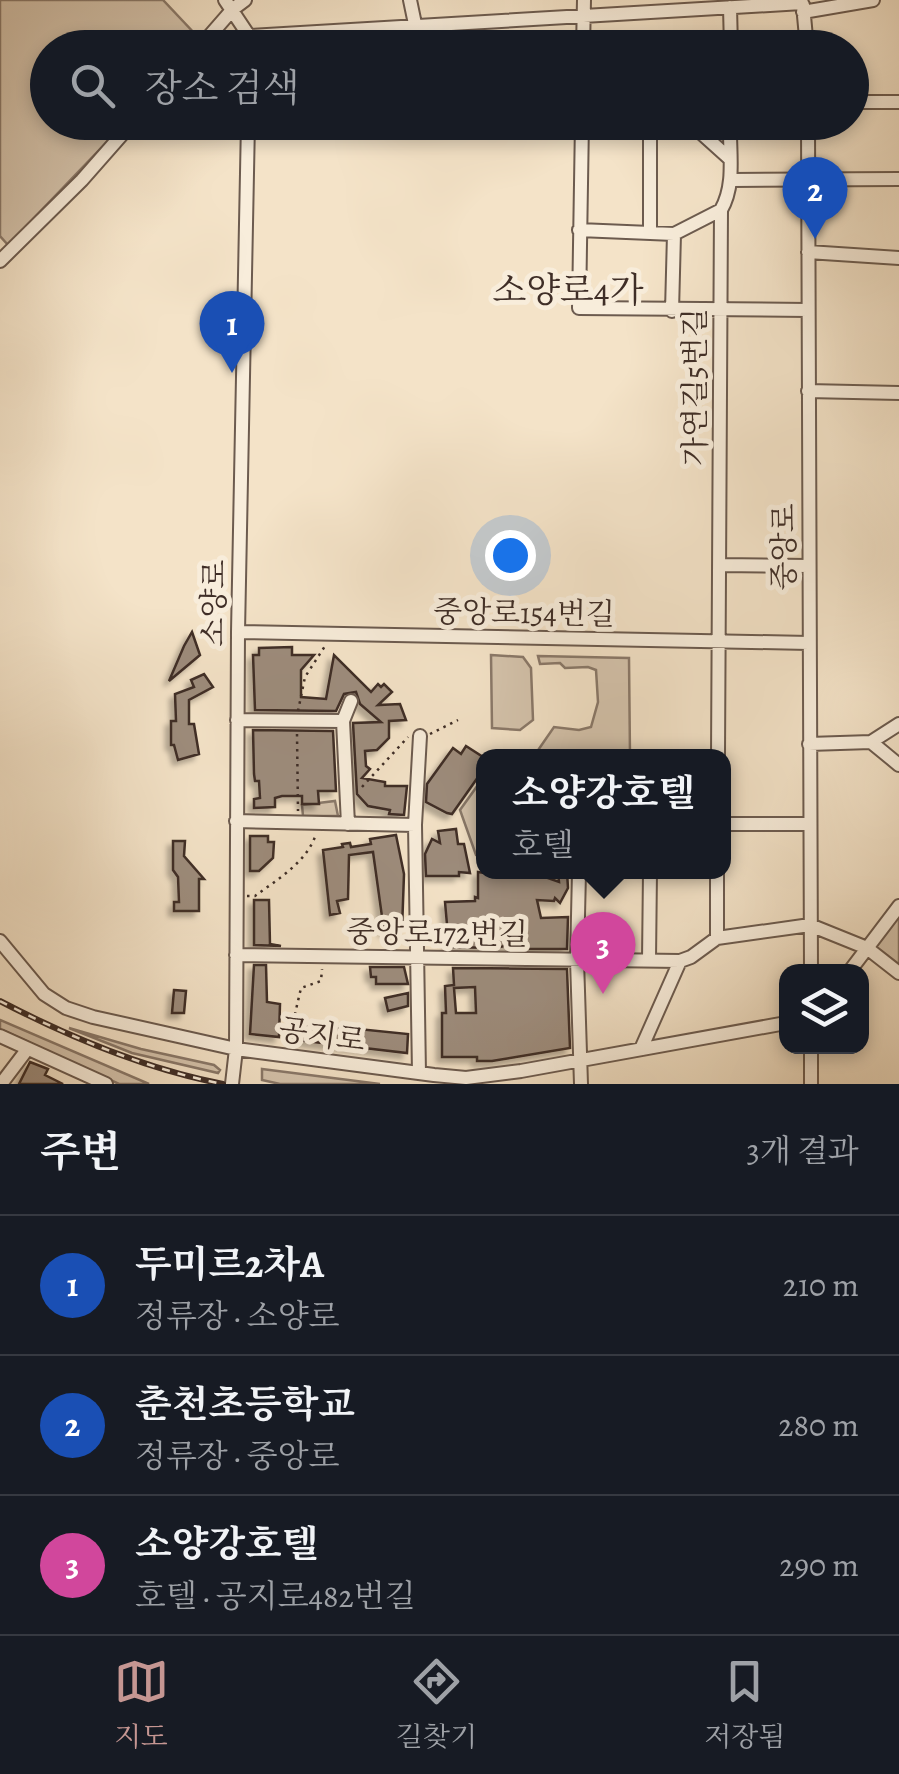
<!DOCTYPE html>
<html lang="ko">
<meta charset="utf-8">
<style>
:root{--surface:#171b24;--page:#20242c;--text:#f1f3f6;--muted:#9ea1a6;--line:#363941;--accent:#c59692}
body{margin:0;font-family:Alegreya,"Noto Serif KR",serif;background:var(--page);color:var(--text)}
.controls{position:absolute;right:30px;bottom:30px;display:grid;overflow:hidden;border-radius:20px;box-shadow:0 5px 15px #0003}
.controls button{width:90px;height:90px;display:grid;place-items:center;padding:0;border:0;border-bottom:2px solid var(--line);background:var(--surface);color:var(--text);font:50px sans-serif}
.you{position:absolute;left:510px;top:555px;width:35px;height:35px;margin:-25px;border:8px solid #fff;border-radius:50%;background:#1a73e8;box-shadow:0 0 0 15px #1a73e833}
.badge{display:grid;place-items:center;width:65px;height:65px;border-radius:50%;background:var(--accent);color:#fff;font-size:32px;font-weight:700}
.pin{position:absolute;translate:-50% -82px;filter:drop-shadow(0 2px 5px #0008)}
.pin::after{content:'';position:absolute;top:52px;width:35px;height:30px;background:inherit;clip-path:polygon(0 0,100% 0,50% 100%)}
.popup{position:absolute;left:476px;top:749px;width:255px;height:130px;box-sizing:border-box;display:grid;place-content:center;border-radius:20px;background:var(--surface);filter:drop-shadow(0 2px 8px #0005);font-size:32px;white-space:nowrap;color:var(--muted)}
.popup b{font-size:38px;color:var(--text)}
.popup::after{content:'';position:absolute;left:50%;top:100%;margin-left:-20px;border:20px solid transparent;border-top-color:var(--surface)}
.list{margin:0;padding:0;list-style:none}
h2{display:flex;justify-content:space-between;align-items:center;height:130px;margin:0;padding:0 40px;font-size:42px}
h2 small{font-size:32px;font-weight:400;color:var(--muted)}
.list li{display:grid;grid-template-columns:65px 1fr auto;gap:30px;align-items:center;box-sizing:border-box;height:140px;padding:0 40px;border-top:2px solid var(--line)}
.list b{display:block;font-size:38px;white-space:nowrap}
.list p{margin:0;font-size:32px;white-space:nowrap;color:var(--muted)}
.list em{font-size:32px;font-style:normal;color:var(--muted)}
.icon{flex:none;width:55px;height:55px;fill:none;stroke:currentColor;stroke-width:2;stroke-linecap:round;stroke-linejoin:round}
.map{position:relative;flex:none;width:899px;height:1084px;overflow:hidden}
.search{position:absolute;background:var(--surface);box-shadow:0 5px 15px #0003;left:30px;right:30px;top:30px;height:110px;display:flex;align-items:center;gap:25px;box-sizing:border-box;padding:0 35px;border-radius:55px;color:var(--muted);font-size:38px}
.sheet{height:550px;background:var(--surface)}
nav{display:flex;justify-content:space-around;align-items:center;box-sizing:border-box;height:140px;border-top:2px solid var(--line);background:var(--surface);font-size:28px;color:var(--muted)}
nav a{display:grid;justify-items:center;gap:5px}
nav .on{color:var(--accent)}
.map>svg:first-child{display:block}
.green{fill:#d5c4ad;stroke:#8a796a;stroke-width:2.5}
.building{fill:#9d8c7b;stroke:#3f2e27;stroke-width:2.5;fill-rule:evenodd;filter:url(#shadow)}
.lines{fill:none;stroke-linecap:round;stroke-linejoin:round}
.minor-casing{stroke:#6c5b4f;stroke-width:16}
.path{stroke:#3f2e27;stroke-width:2.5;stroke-dasharray:2.5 5;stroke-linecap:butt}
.minor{stroke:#f8eddb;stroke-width:12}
.rail-casing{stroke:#3f2e27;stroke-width:6}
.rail{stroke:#f8eddb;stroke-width:2.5;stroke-dasharray:8;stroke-linecap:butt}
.labels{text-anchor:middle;stroke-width:10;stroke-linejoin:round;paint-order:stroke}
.street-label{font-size:30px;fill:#3f2e27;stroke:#f8eddb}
.quarter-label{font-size:35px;fill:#3f2e27;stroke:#f8eddb}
</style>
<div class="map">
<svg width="899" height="1084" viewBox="0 0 899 1084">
<defs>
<filter id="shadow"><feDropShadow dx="-5" dy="5" stdDeviation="2.5" flood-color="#0004"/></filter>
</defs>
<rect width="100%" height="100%" fill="#f4e3c8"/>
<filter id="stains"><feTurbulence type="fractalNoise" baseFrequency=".002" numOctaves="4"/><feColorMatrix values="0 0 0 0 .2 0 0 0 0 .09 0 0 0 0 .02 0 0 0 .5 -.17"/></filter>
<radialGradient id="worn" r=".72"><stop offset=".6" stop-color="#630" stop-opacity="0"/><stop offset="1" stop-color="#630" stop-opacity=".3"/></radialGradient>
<path class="green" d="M 0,0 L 163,0 L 196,35 L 197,47 L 48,48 L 48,122 L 125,123 L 8,245 L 0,236 Z
M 491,655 L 523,657 L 531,668 L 533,720 L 520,730 L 492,728 Z
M 538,656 L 629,658 L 630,756 L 534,756 L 554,727 L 579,730 L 591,727 L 598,702 L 596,670 L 588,667 L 565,668 L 560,663 L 540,664 Z
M 483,778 L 483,860 L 476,855 L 460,810 Z
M 335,801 L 338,816 L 303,816 L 302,805 Z
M 899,911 L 899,970 L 870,949 Z
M 0,1020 L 149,1084 L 119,1084 L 0,1029 Z
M 69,1028 L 141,1049 L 214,1065 L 220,1070 L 218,1073 L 132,1053 Z
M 262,1069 L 380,1084 L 280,1084 L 262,1080 Z"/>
<path class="building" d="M 192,632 L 200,655 L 169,681 L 184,646 Z
M 292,647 L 292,655 L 314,655 L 301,670 L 301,697 L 326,699 L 334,655 L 371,692 L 378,684 L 381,687 L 384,684 L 392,692 L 378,705 L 400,704 L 406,720 L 389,721 L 389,738 L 377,750 L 365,751 L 366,766 L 370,769 L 362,778 L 385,782 L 385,786 L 407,786 L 404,815 L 389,814 L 390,810 L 368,806 L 357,794 L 353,723 L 381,722 L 360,704 L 356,692 L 344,694 L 336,711 L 255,710 L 253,655 L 259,655 L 259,648 Z
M 204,674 L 213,687 L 189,700 L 189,724 L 194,724 L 199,754 L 178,760 L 174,745 L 171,745 L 171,721 L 176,721 L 175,694 L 194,687 L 191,680 Z
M 253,730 L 333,731 L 336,791 L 318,791 L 319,804 L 302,804 L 302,796 L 282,796 L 275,798 L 275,807 L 254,808 L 254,799 L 260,798 L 259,781 L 255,781 L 254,774 Z
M 466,746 L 483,757 L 483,770 L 452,814 L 447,813 L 426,802 L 427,784 L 453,748 L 461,754 Z
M 456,829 L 458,844 L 464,844 L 470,873 L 459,872 L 459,876 L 426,876 L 425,854 L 432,839 L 440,843 L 438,831 Z
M 396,835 L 404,874 L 402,930 L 384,931 L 373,852 L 349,855 L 348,899 L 337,901 L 340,913 L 330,915 L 323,850 L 343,847 L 342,844 L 350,843 L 351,847 L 371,844 L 370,839 Z
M 250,836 L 268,836 L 268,842 L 274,842 L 273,858 L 259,871 L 250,871 Z
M 173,841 L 185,841 L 184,856 L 204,879 L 199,879 L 199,911 L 174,911 L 174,902 L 179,902 L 178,877 L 173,870 Z
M 478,872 L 512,877 L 525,877 L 531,872 L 559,882 L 558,872 L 567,872 L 568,888 L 560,903 L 555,898 L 554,901 L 537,900 L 541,918 L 568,917 L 567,949 L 511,949 L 511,945 L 494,948 L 449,947 L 445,902 L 475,901 L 475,897 L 478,898 Z
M 254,900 L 269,900 L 270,944 L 281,946 L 254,945 Z
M 254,965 L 266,965 L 267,1002 L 280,1004 L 279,1037 L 250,1034 Z
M 370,967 L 404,967 L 408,984 L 376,984 L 376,977 L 371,977 Z
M 453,968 L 567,969 L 570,1048 L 492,1061 L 477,1061 L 477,1057 L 442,1057 L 442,1013 L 446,1013 L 445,986 L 454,985 ZM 475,987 L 476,1013 L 456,1013 L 454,988 Z
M 174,990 L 186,991 L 184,1013 L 172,1013 Z
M 408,993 L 408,1006 L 388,1011 L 385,998 Z
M 309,1024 L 408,1034 L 407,1053 L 296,1040 L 298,1025 L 308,1027 Z
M 30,1062 L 48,1069 L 45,1075 L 63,1084 L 19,1084 Z"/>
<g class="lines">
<defs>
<path id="minor" d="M 225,0 L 249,36 L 248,48
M 410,0 L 420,48
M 803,5 L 807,48
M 730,7 L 731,48
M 803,12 L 873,0
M 249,36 L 802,3
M 199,48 L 233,9 L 245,0
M 583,48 L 584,0
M 852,102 L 899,102
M 582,122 L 579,308 L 808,310
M 689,122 L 729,158
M 808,122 L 811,972
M 731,180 L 899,179
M 579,230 L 674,234 L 721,210
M 650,232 L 650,122
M 808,252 L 899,258
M 0,261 L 82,180 L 133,122
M 672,311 L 674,234
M 808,391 L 899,393
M 719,565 L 809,566
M 238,632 L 809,643
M 237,720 L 343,721 L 348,824
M 343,721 L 351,701
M 871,742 L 899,724
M 809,744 L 871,742 L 899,765
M 718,756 L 721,210 C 736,184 729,152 730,122
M 236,821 L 415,825
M 723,824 L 809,824
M 579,872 L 577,960 L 581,1084
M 717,872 L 717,938
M 0,941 L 44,994 L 66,1008 L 93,1017 L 236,1049 L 434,1075 L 466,1078 L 521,1071 L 786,1023
M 236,955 L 680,961 L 691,957 L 717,938 L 810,925 L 867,948 L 899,973
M 649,959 L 650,872
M 849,972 L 899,906
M 0,1036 L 106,1084
M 641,1049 L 680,961
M 419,1073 L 415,825 L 420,736
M 1,1084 L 26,1051
M 232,1084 L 236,1049 L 238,632 L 248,122
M 811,1084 L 811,1046"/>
</defs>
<use href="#minor" class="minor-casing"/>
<path class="path" d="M 298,711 L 305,677 L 325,646
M 297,734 L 298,811
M 430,734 L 458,720
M 362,787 L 408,737
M 247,896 L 255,896 C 278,879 307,862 316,834
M 288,1044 L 301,988 L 321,981 L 322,969"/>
<use href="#minor" class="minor"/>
<defs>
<path id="rail" d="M 0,1001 C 69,1037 146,1069 223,1084"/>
</defs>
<use href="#rail" class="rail-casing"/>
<use href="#rail" class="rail"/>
</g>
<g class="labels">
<g class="street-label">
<text transform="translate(695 387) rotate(-90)" y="10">가연길5번길</text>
<text transform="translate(784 547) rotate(-90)" y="10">중앙로</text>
<text transform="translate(214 603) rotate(-89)" y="10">소양로</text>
<text transform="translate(524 613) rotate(1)" y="10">중앙로154번길</text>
<text transform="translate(437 933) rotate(1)" y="10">중앙로172번길</text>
<text transform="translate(322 1035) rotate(8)" y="10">공지로</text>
</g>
<g class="quarter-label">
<text x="568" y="302">소양로4가</text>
</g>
</g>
<rect width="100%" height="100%" filter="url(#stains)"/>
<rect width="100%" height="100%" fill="url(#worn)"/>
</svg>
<div class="controls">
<button><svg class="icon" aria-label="layers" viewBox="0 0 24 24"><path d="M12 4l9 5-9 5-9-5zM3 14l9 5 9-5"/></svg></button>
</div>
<div class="you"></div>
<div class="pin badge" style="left:232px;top:373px;background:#1a4fb4">1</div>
<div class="pin badge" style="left:815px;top:239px;background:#1a4fb4">2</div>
<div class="pin badge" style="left:603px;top:994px;background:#d1479c">3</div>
<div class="popup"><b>소양강호텔</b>호텔</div>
<div class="search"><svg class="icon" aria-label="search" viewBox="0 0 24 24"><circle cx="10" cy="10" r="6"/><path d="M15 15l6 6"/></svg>장소 검색</div>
</div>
<section class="sheet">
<h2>주변<small>3개 결과</small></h2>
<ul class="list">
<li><span class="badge" style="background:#1a4fb4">1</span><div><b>두미르2차A</b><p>정류장 · 소양로</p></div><em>210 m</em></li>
<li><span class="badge" style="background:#1a4fb4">2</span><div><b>춘천초등학교</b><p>정류장 · 중앙로</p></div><em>280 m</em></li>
<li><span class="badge" style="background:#d1479c">3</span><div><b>소양강호텔</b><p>호텔 · 공지로482번길</p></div><em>290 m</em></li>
</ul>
</section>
<nav>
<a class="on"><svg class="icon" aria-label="map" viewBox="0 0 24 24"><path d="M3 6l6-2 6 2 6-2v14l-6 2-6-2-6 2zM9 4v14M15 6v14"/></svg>지도</a>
<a><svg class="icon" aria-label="directions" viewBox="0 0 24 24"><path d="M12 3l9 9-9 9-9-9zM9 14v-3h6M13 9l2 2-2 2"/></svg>길찾기</a>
<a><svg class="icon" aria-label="saved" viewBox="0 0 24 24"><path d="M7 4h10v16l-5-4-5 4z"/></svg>저장됨</a>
</nav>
